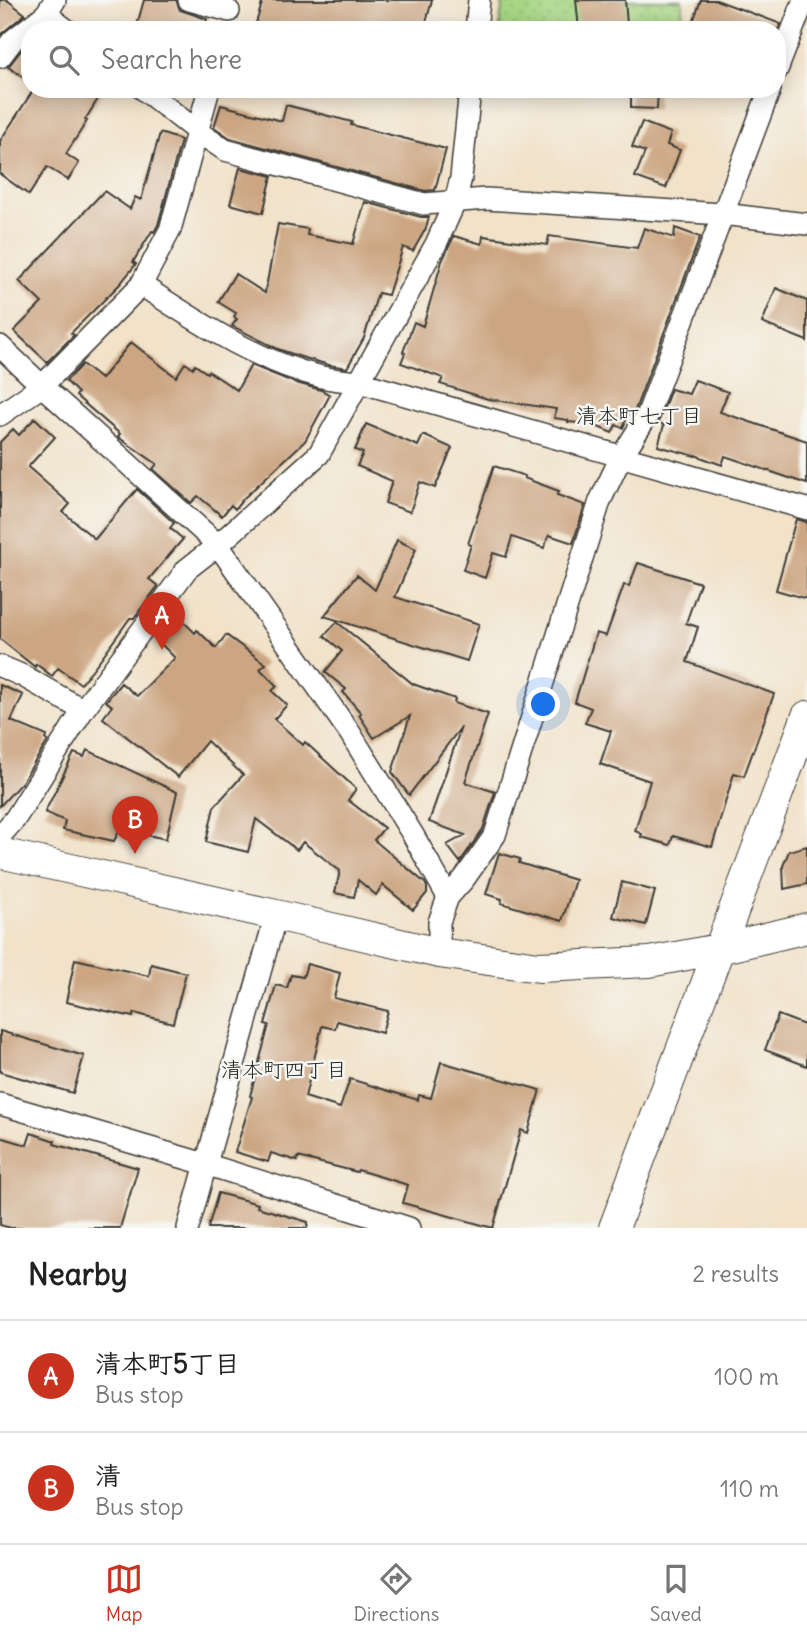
<!DOCTYPE html>
<meta charset="utf-8">
<style>
:root{--surface:#fff;--page:#f6f6f6;--text:#222;--muted:#767676;--line:#e0e0e0;--accent:#c8321e}
body{margin:0;font-family:Delius,"Klee One",sans-serif;background:var(--page);color:var(--text)}
.you{position:absolute;left:544px;top:705px;width:24px;height:24px;margin:-18px;border:5px solid #fff;border-radius:50%;background:#1a73e8;box-shadow:0 0 0 10px #1a73e833}
.badge{display:grid;place-items:center;width:46px;height:46px;border-radius:50%;background:var(--accent);color:#fff;font-size:23px;font-weight:700}
.pin{position:absolute;translate:-50% -58px;filter:drop-shadow(0 2px 4px #0008)}
.pin::after{content:'';position:absolute;top:37px;width:24px;height:21px;background:inherit;clip-path:polygon(0 0,100% 0,50% 100%)}
.list{margin:0;padding:0;list-style:none}
h2{display:flex;justify-content:space-between;align-items:center;height:91px;margin:0;padding:0 28px;font-size:30px}
h2 small{font-size:23px;font-weight:400;color:var(--muted)}
.list li{display:grid;grid-template-columns:46px 1fr auto;gap:21px;align-items:center;box-sizing:border-box;height:112px;padding:0 28px;border-top:2px solid var(--line)}
.list b{display:block;font-size:26px;white-space:nowrap}
.list p{margin:0;font-size:23px;white-space:nowrap;color:var(--muted)}
.list em{font-size:23px;font-style:normal;color:var(--muted)}
.icon{flex:none;width:38px;height:38px;fill:none;stroke:currentColor;stroke-width:2;stroke-linecap:round;stroke-linejoin:round}
.map{position:relative;flex:none;width:807px;height:1228px;overflow:hidden}
.search{position:absolute;background:var(--surface);box-shadow:0 4px 18px #0003;left:21px;right:21px;top:21px;height:77px;display:flex;align-items:center;gap:18px;box-sizing:border-box;padding:0 24px;border-radius:28px;color:var(--muted);font-size:26px}
.sheet{height:315px;background:var(--surface)}
nav{display:flex;justify-content:space-around;align-items:center;box-sizing:border-box;height:98px;border-top:2px solid var(--line);background:var(--surface);font-size:19px;color:var(--muted)}
nav a{display:grid;justify-items:center;gap:4px}
nav .on{color:var(--accent)}
.map>svg:first-child{display:block}
.grass{fill:url(#grass-dots);stroke:#627950;stroke-width:2}
.building{fill:#cca682}
.lines{fill:none;stroke-linecap:round;stroke-linejoin:round}
.street-casing{stroke:#3c3a36;stroke-width:24}
.secondary-casing{stroke:#3c3a36;stroke-width:32}
.street{stroke:#fff;stroke-width:21}
.secondary{stroke:#fff;stroke-width:30}
.labels{text-anchor:middle;stroke-width:5;stroke-linejoin:round;paint-order:stroke}
.neighbourhood-label{font-size:21px;fill:#1c1c1c;stroke:#f6f6f2}
</style>
<div class="map">
<svg width="807" height="1228" viewBox="0 0 807 1228">
<defs>
<pattern id="grass-dots" width="8" height="8" patternUnits="userSpaceOnUse" patternTransform="scale(1.75)"><rect width="8" height="8" fill="#a7d684"/><path d="M2 2h.1M6 6h.1" fill="none" stroke="#8fb771" stroke-width="1.8" stroke-linecap="round"/></pattern>
</defs>
<rect width="100%" height="100%" fill="#f6f6f2"/>
<filter id="ink" filterUnits="userSpaceOnUse"><feTurbulence type="fractalNoise" baseFrequency=".0143" numOctaves="2"/><feDisplacementMap in="SourceGraphic" scale="14" xChannelSelector="R" yChannelSelector="G"/><feConvolveMatrix kernelMatrix="1 2 1 2 8 2 1 2 1" color-interpolation-filters="sRGB"/></filter>
<filter id="wash" filterUnits="userSpaceOnUse"><feTurbulence type="fractalNoise" baseFrequency=".00686" numOctaves="4" result="noise"/><feDisplacementMap in="SourceGraphic" scale="28" xChannelSelector="R" yChannelSelector="G"/><feGaussianBlur stdDeviation="1.57" result="paint"/><feColorMatrix in="noise" values="0 0 0 0 0 0 0 0 0 0 0 0 0 0 0 0 0 1.4 0 .05"/><feComposite in="paint" operator="in"/></filter>
<g filter="url(#wash)">
<rect width="100%" height="100%" fill="#f1e2c9"/>
<path class="grass" d="M 503,0 L 682,0 L 683,30 L 499,30 Z"/>
<g id="blocks">
<path class="building" d="M 0,0 L 7,0 L 25,14 L 0,35 Z
M 144,0 L 176,0 L 180,10 L 207,19 L 204,30 L 154,30 L 137,25 Z
M 263,0 L 432,0 L 424,30 L 347,30 L 321,24 L 321,30 L 254,30 Z
M 576,0 L 625,0 L 627,24 L 579,29 Z
M 701,0 L 716,0 L 781,24 L 778,30 L 690,30 Z
M 30,44 L 30,81 L 8,67 L 22,49 Z
M 34,89 L 104,89 L 85,120 L 87,121 L 66,154 L 79,163 L 68,180 L 47,167 L 29,195 L 0,174 L 0,141 Z
M 631,89 L 658,89 L 657,109 L 631,108 Z
M 221,105 L 282,121 L 286,105 L 352,122 L 351,125 L 446,149 L 435,190 L 425,191 L 230,138 L 214,127 Z
M 642,122 L 671,133 L 667,145 L 680,150 L 666,188 L 635,177 L 645,152 L 632,147 Z
M 160,133 L 181,140 L 158,225 L 154,232 L 152,231 L 133,262 L 136,264 L 120,284 L 71,333 L 74,335 L 47,362 L 14,331 L 42,303 L 19,281 L 104,191 L 130,209 L 135,197 L 141,200 Z
M 240,168 L 272,176 L 263,213 L 230,204 Z
M 365,202 L 421,217 L 429,217 L 426,228 L 413,251 L 403,247 L 388,295 L 378,293 L 364,338 L 347,368 L 329,365 L 301,357 L 278,349 L 232,326 L 237,319 L 234,317 L 236,313 L 218,302 L 235,274 L 265,293 L 278,224 L 308,229 L 307,235 L 353,244 Z
M 644,228 L 674,238 L 675,228 L 700,237 L 635,410 L 633,414 L 629,412 L 623,428 L 616,425 L 612,433 L 591,424 L 568,422 L 568,420 L 554,418 L 556,409 L 488,399 L 440,384 L 443,378 L 401,363 L 405,353 L 403,352 L 414,322 L 423,326 L 442,261 L 454,236 L 482,244 L 483,236 L 547,245 L 549,236 L 637,248 Z
M 776,288 L 807,301 L 807,341 L 762,323 Z
M 131,342 L 176,377 L 185,363 L 193,368 L 195,365 L 207,373 L 208,371 L 237,390 L 251,365 L 293,382 L 321,390 L 330,395 L 305,441 L 244,498 L 235,509 L 231,505 L 222,516 L 198,496 L 191,503 L 153,469 L 157,464 L 118,437 L 120,434 L 76,396 L 78,393 L 66,381 L 82,364 L 101,379 Z
M 695,380 L 728,392 L 720,412 L 807,441 L 807,484 L 725,456 L 722,465 L 695,455 L 695,456 L 658,446 L 664,425 L 658,423 L 671,389 L 689,394 Z
M 35,418 L 55,437 L 28,467 L 70,504 L 63,512 L 95,539 L 137,489 L 174,523 L 170,528 L 183,539 L 149,579 L 158,586 L 134,618 L 130,618 L 102,657 L 81,684 L 58,668 L 52,676 L 36,664 L 35,667 L 0,639 L 0,442 L 13,429 L 19,435 Z
M 366,424 L 418,446 L 423,435 L 452,448 L 435,488 L 420,482 L 410,512 L 385,503 L 392,481 L 357,466 L 363,453 L 355,450 Z
M 494,466 L 525,476 L 524,478 L 559,491 L 557,495 L 585,505 L 573,543 L 549,535 L 544,548 L 512,537 L 506,557 L 493,553 L 485,578 L 463,570 L 471,545 L 468,544 Z
M 796,519 L 807,522 L 807,599 L 776,590 Z
M 397,540 L 416,549 L 395,597 L 479,624 L 467,661 L 324,616 L 357,575 L 375,590 Z
M 638,563 L 700,583 L 686,623 L 698,627 L 687,662 L 774,694 L 744,776 L 734,773 L 712,847 L 673,836 L 670,845 L 641,837 L 642,834 L 635,831 L 650,781 L 600,764 L 611,731 L 585,723 L 591,708 L 575,702 L 596,633 L 606,636 L 624,585 L 629,586 Z
M 182,620 L 195,633 L 197,630 L 216,648 L 226,635 L 266,664 L 260,669 L 277,686 L 272,691 L 287,705 L 274,719 L 303,745 L 305,742 L 356,789 L 348,800 L 384,828 L 374,840 L 425,883 L 427,887 L 427,893 L 413,910 L 383,885 L 376,895 L 358,880 L 354,897 L 335,893 L 340,871 L 303,842 L 297,850 L 256,819 L 248,852 L 206,842 L 214,807 L 243,775 L 207,741 L 178,777 L 103,718 L 112,706 L 106,701 L 121,683 L 137,696 L 175,658 L 160,643 Z
M 337,622 L 413,684 L 455,699 L 454,703 L 488,714 L 465,782 L 495,792 L 483,829 L 460,862 L 447,845 L 465,835 L 429,822 L 461,727 L 409,795 L 392,772 L 410,716 L 374,738 L 359,715 L 361,713 L 343,692 L 346,689 L 325,672 L 342,651 L 324,636 Z
M 0,685 L 23,695 L 11,721 L 47,736 L 46,740 L 48,741 L 22,782 L 0,806 Z
M 87,750 L 177,792 L 166,839 L 120,829 L 114,841 L 63,830 L 65,821 L 45,812 L 74,753 L 84,757 Z
M 807,846 L 807,884 L 784,889 L 783,866 L 789,851 Z
M 499,853 L 520,859 L 519,863 L 575,880 L 562,921 L 501,903 L 502,899 L 486,894 Z
M 622,882 L 655,891 L 646,925 L 613,917 Z
M 75,959 L 149,976 L 151,964 L 186,973 L 173,1023 L 134,1013 L 133,1017 L 66,1002 Z
M 307,964 L 340,973 L 334,998 L 388,1011 L 382,1033 L 337,1021 L 335,1029 L 322,1026 L 305,1097 L 340,1108 L 350,1079 L 418,1100 L 419,1095 L 431,1098 L 441,1062 L 540,1090 L 528,1133 L 521,1130 L 493,1228 L 403,1203 L 408,1185 L 358,1170 L 357,1172 L 298,1157 L 297,1161 L 271,1153 L 268,1162 L 235,1152 L 252,1097 L 250,1096 L 269,1025 L 265,1024 L 276,985 L 287,988 L 291,975 L 303,977 Z
M 778,1015 L 807,1026 L 807,1066 L 765,1050 Z
M 0,1031 L 84,1056 L 73,1093 L 0,1072 Z
M 31,1133 L 55,1141 L 54,1144 L 138,1168 L 120,1228 L 11,1228 L 0,1225 L 0,1137 L 27,1145 Z
M 218,1193 L 258,1204 L 257,1207 L 308,1222 L 307,1228 L 208,1228 Z"/>
</g>
</g>
<g filter="url(#ink)">
<use href="#blocks" fill-opacity="0" stroke="#3c3a36" stroke-width="2"/>
<g class="lines">
<defs>
<path id="street" d="M 189,0 L 229,11
M 46,14 L 67,30
M 476,30 L 479,0
M 0,57 L 13,40 L 46,14 L 55,0
M 777,70 L 804,0
M 143,89 L 198,132 L 225,150 L 424,204 L 486,199 L 722,214 L 807,224
M 141,285 C 198,322 255,361 322,377 C 334,380 347,381 359,382 L 807,509
M 0,346 L 42,386 L 218,545 L 350,733 L 413,835 L 448,897
M 0,415 L 42,386 L 141,285 L 170,230 L 209,89
M 0,666 L 23,676 L 83,710
M 0,836 L 15,819 L 83,710 L 187,569 L 218,545 L 319,454 L 436,244 L 455,202 L 461,178 L 470,89
M 439,953 L 439,922 L 448,897 L 464,879 L 495,835 L 600,501 L 621,457 L 647,416 L 770,89
M 0,1104 L 205,1164 L 409,1228
M 188,1228 L 276,915"/>
<path id="secondary" d="M 0,853 L 276,915 L 439,953 L 539,967 L 649,962 L 719,949 L 807,928
M 614,1228 L 807,716"/>
</defs>
<use href="#street" class="street-casing"/>
<use href="#secondary" class="secondary-casing"/>
<use href="#street" class="street"/>
<use href="#secondary" class="secondary"/>
</g>
</g>
<g class="labels">
<g class="neighbourhood-label">
<text x="639" y="423">清本町七丁目</text>
<text x="284" y="1077">清本町四丁目</text>
</g>
</g>
</svg>
<div class="you"></div>
<div class="pin badge" style="left:162px;top:650px">A</div>
<div class="pin badge" style="left:135px;top:854px">B</div>
<div class="search"><svg class="icon" aria-label="search" viewBox="0 0 24 24"><circle cx="10" cy="10" r="6"/><path d="M15 15l6 6"/></svg>Search here</div>
</div>
<section class="sheet">
<h2>Nearby<small>2 results</small></h2>
<ul class="list">
<li><span class="badge">A</span><div><b>清本町5丁目</b><p>Bus stop</p></div><em>100 m</em></li>
<li><span class="badge">B</span><div><b>清</b><p>Bus stop</p></div><em>110 m</em></li>
</ul>
</section>
<nav>
<a class="on"><svg class="icon" aria-label="map" viewBox="0 0 24 24"><path d="M3 6l6-2 6 2 6-2v14l-6 2-6-2-6 2zM9 4v14M15 6v14"/></svg>Map</a>
<a><svg class="icon" aria-label="directions" viewBox="0 0 24 24"><path d="M12 3l9 9-9 9-9-9zM9 14v-3h6M13 9l2 2-2 2"/></svg>Directions</a>
<a><svg class="icon" aria-label="saved" viewBox="0 0 24 24"><path d="M7 4h10v16l-5-4-5 4z"/></svg>Saved</a>
</nav>
